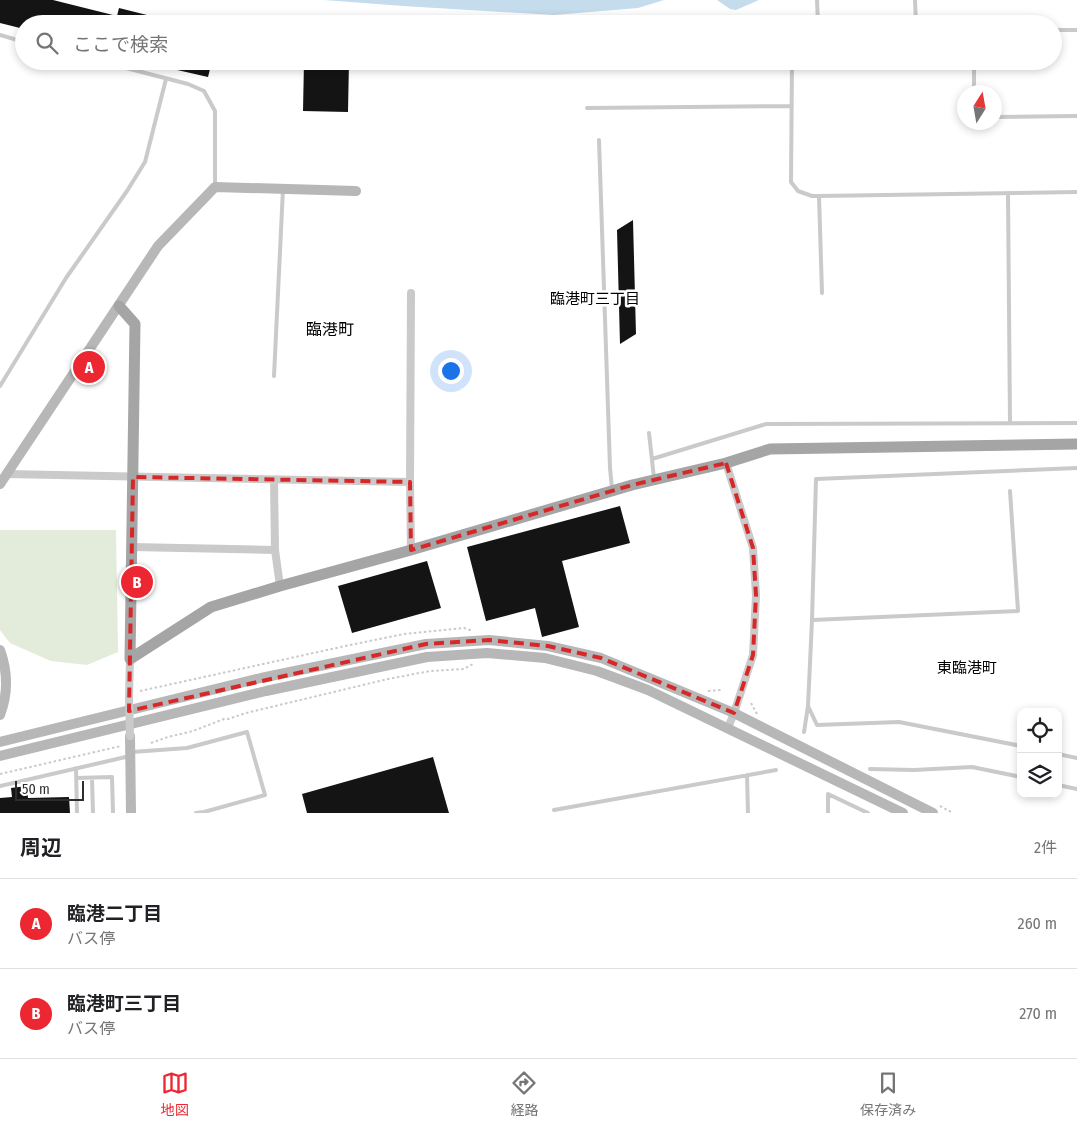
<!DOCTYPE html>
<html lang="ja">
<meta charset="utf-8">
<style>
:root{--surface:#fff;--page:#f6f6f6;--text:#202124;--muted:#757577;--line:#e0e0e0;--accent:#ec2732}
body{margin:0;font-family:"Fira Sans Condensed","Noto Sans JP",sans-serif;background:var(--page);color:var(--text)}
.controls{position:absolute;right:15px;bottom:15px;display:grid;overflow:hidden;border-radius:10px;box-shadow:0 2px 8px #0003}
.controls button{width:45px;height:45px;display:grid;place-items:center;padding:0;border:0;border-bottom:1px solid var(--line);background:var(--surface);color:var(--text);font:25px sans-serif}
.compass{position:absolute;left:957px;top:85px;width:45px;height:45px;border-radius:50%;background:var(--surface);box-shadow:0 2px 8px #0003;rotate:11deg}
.scale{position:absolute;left:15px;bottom:12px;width:69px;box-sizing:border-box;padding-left:5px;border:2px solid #2d2d2d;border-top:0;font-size:14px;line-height:18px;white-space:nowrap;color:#2d2d2d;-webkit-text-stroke:4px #fff;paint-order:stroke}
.you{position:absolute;left:450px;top:370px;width:18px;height:18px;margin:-12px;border:4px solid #fff;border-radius:50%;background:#1a73e8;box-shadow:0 0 0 8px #1a73e833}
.badge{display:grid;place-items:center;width:32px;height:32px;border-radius:50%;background:var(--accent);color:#fff;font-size:16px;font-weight:700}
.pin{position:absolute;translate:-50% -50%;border:2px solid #fff;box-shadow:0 1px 5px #0006}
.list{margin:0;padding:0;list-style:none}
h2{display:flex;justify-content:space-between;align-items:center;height:65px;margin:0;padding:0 20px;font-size:21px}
h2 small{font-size:16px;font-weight:400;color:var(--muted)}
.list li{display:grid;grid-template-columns:32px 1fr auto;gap:15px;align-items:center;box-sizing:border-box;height:90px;padding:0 20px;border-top:1px solid var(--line)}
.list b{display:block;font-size:19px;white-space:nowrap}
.list p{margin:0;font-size:16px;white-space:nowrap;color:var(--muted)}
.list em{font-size:16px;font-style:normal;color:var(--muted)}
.icon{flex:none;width:28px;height:28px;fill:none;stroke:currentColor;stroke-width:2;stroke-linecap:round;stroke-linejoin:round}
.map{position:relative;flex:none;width:1077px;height:813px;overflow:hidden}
.search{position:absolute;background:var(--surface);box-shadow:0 2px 8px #0003;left:15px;right:15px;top:15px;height:55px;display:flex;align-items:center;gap:12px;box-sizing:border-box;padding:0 18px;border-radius:28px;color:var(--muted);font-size:19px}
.sheet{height:245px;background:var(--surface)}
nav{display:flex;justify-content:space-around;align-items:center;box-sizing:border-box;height:70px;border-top:1px solid var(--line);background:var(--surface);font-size:14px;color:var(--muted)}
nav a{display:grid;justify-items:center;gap:2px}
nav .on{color:var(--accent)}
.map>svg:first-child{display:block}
.green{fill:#e3ebda}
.water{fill:#c5dcec}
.building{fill:#141414}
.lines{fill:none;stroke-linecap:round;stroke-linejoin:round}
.path{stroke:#cacaca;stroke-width:2;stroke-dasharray:2.5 2.5;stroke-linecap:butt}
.lane{stroke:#cacaca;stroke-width:4}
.street{stroke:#cacaca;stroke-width:8}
.secondary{stroke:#b7b7b7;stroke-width:10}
.primary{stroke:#a5a5a5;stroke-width:11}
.street-bridge{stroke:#cacaca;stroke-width:8}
.marked{fill:none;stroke:#d62828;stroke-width:4;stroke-dasharray:10 6;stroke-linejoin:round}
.labels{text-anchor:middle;stroke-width:5;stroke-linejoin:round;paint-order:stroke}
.neighbourhood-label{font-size:15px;fill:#000;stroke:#fff}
.quarter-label{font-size:16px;fill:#000;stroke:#fff}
</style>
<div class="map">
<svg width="1077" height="813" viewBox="0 0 1077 813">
<rect width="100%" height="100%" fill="#fff"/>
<path class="green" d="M 0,530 L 116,530 L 118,652 L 87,665 L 51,661 L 10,643 L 0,630 Z"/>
<path class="water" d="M 324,0 L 664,0 L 638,8 L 554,15 L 403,6 Z
M 717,0 L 759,0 L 736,10 L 730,9 Z"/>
<path class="building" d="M 0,0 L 53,0 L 117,16 L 119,8 L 171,21 L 171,24 L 24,24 L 24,29 L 0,23 Z
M 152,61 L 212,61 L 208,77 L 151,64 Z
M 304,61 L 349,61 L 348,112 L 303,111 Z
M 633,220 L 636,334 L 620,344 L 617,230 Z
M 620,506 L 630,543 L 562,561 L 579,627 L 542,637 L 535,608 L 486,621 L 467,547 Z
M 427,561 L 441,608 L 352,633 L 338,586 Z
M 433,757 L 449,813 L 307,813 L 302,794 Z
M 27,786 L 28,798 L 69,797 L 70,813 L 0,813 L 0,798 L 12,797 L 11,788 Z"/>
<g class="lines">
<path class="path" d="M 140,691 L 350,645 L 404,634 L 464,628 L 473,631
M 708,691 L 721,690
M 751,703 L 757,714
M 151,743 L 168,737 L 193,731 L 224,719 L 228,719 L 246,713 L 388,679 L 430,671 L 464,669 L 473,664
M 0,774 L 121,746
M 940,806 L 953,813"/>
<path class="lane" d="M 817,0 L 818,24
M 915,0 L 916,24
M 1053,30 L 1077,30
M 0,35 L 24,42
M 99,61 L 188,84 L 204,91 L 215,111 L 215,185
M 792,61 L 791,182 L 798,191 L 812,196 L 819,196 L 1077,192
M 974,92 L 974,61
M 587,108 L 792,106
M 994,117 L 1077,116
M 599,140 L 610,468 L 612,489
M 1008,193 L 1010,423
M 819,196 L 822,293
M 274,376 L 283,189
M 0,386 L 66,278 L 127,191 L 145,162 L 166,79
M 649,433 L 654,478
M 652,459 L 766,424 L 1077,423
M 812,620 L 1018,611 L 1010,491
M 808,706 L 817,725 L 899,722 L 1021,746
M 804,732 L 808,706 L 812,620 L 816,479 L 1077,468
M 132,752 L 187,748 L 247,732 L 265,795 L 204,812 L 196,813
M 1058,754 L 1077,758
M 76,768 L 77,813
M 870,769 L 914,770 L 972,767 L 1021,777
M 747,775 L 748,813
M 76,778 L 112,777 L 113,813
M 92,778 L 93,813
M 1058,785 L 1077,789
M 0,786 L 130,756
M 554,810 L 776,770
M 828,813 L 828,794 L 868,813"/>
<path class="street" d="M 726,463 L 753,548 L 756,595 L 753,655 L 734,713 L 728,728
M 6,474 L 410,482 L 411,293
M 274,480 L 275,550 L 280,586
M 410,482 L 411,550
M 132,547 L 275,550
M 129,697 L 130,659"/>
<path class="secondary" d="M 0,484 L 158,246 L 215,187 L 356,191
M 0,650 C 8,672 8,694 0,715
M 130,736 L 131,813
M 0,742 L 261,678 L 426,644 L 489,640 L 548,646 L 601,658 L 734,713 L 933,813
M 0,756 L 266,691 L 427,657 L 487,653 L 545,658 L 597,671 L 648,690 L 903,813"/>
<path class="primary" d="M 119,306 L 135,324 L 130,659
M 130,659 L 211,607 L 280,586 L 411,550 L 632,485 L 726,463 L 770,449 L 1077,444"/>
<path class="street-bridge" d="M 129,697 L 130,736"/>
</g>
<path class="marked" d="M 726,463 L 753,548 L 756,595 L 753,655 L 734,713 L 601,658 L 548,646 L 489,640 L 426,644 L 129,711 L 133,477 L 410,482 L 411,550 L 632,485 Z"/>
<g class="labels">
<g class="neighbourhood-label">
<text x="595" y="304">臨港町三丁目</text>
<text x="967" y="673">東臨港町</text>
</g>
<g class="quarter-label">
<text x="330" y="335">臨港町</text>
</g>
</g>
</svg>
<div class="controls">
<button><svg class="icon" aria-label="locate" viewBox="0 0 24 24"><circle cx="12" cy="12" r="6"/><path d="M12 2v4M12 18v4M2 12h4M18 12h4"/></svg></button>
<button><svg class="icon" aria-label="layers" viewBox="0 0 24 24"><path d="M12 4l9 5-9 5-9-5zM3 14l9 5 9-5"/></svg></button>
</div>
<svg class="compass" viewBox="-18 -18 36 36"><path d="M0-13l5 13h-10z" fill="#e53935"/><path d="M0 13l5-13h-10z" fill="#757577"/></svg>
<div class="scale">50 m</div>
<div class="you"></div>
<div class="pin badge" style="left:89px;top:367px">A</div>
<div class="pin badge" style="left:137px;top:582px">B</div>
<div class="search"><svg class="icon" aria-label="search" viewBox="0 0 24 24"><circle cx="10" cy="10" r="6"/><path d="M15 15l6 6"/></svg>ここで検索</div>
</div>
<section class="sheet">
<h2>周辺<small>2件</small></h2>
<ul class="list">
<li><span class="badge">A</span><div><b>臨港二丁目</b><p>バス停</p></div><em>260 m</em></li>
<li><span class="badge">B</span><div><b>臨港町三丁目</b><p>バス停</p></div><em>270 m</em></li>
</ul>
</section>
<nav>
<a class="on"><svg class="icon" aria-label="map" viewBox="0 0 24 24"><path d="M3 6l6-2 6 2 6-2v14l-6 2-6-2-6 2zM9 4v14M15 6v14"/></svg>地図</a>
<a><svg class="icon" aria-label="directions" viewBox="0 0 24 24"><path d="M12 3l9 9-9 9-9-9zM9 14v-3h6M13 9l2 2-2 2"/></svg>経路</a>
<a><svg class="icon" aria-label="saved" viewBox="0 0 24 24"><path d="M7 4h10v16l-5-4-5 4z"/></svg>保存済み</a>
</nav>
